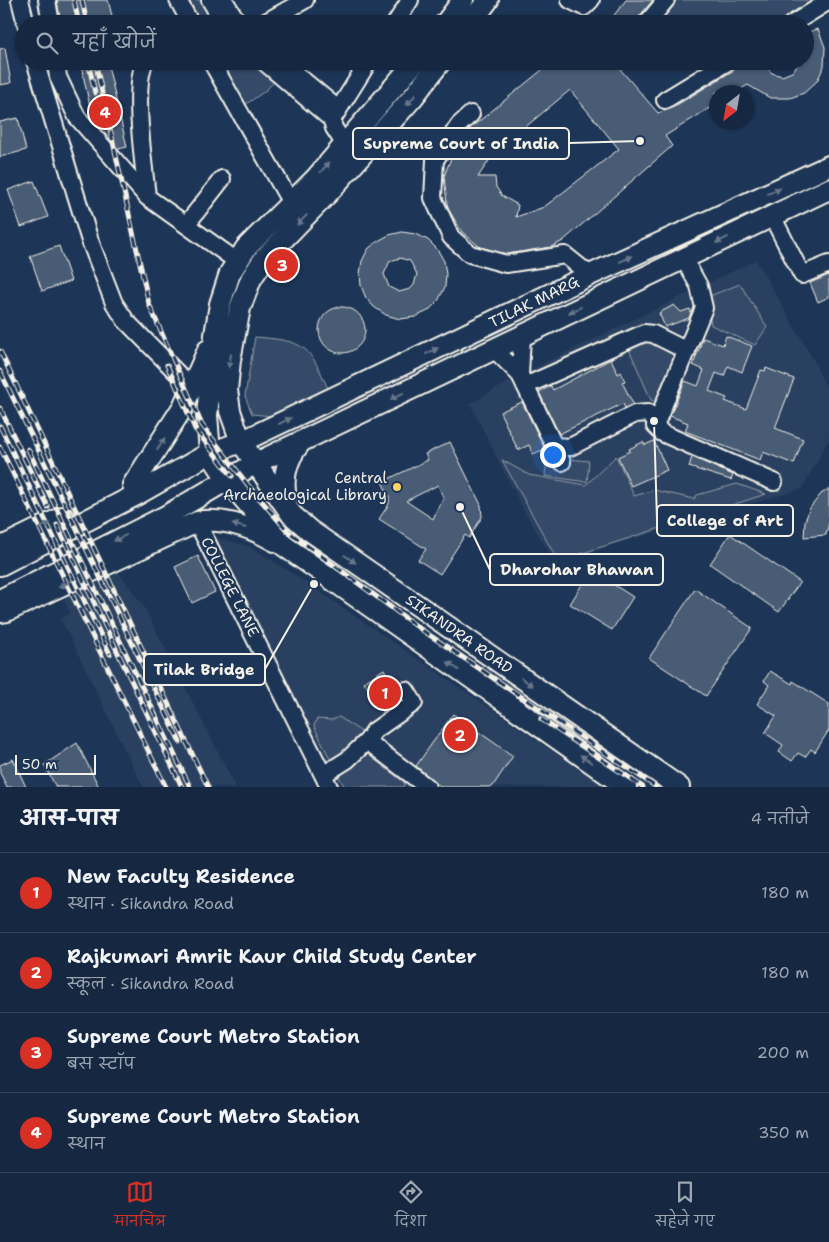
<!DOCTYPE html>
<html lang="hi">
<meta charset="utf-8">
<style>
:root{--surface:#162841;--page:#1f3048;--text:#f1f3f6;--muted:#9ea6b1;--line:#35445a;--accent:#d93025}
body{margin:0;font-family:"Shantell Sans","Playpen Sans Deva",sans-serif;background:var(--page);color:var(--text)}
.compass{position:absolute;left:709px;top:85px;width:45px;height:45px;border-radius:50%;background:var(--surface);box-shadow:0 1px 4px #0004;rotate:211deg}
.scale{position:absolute;left:15px;bottom:12px;width:81px;box-sizing:border-box;padding-left:5px;border:2px solid #f4f1e8;border-top:0;font-size:14px;line-height:18px;white-space:nowrap;color:#f4f1e8;-webkit-text-stroke:4px #1d3557;paint-order:stroke}
.you{position:absolute;left:552px;top:454px;width:18px;height:18px;margin:-12px;border:4px solid #fff;border-radius:50%;background:#1a73e8;box-shadow:0 0 0 8px #1a73e833}
.badge{display:grid;place-items:center;width:32px;height:32px;border-radius:50%;background:var(--accent);color:#fff;font-size:16px;font-weight:700}
.pin{position:absolute;translate:-50% -50%;border:2px solid #fff;box-shadow:0 1px 5px #0006}
.list{margin:0;padding:0;list-style:none}
h2{display:flex;justify-content:space-between;align-items:center;height:65px;margin:0;padding:0 20px;font-size:21px}
h2 small{font-size:16px;font-weight:400;color:var(--muted)}
.list li{display:grid;grid-template-columns:32px 1fr auto;gap:15px;align-items:center;box-sizing:border-box;height:80px;padding:0 20px;border-top:1px solid var(--line)}
.list b{display:block;font-size:19px;white-space:nowrap}
.list p{margin:0;font-size:16px;white-space:nowrap;color:var(--muted)}
.list em{font-size:16px;font-style:normal;color:var(--muted)}
.icon{flex:none;width:28px;height:28px;fill:none;stroke:currentColor;stroke-width:2;stroke-linecap:round;stroke-linejoin:round}
.map{position:relative;flex:none;width:829px;height:787px;overflow:hidden}
.search{position:absolute;background:var(--surface);box-shadow:0 1px 4px #0004;left:15px;right:15px;top:15px;height:55px;display:flex;align-items:center;gap:12px;box-sizing:border-box;padding:0 18px;border-radius:28px;color:var(--muted);font-size:19px}
.sheet{height:385px;background:var(--surface)}
nav{display:flex;justify-content:space-around;align-items:center;box-sizing:border-box;height:70px;border-top:1px solid var(--line);background:var(--surface);font-size:14px;color:var(--muted)}
nav a{display:grid;justify-items:center;gap:2px}
nav .on{color:var(--accent)}
.map>svg:first-child{display:block}
.built{fill:#2a4060}
.green{fill:#354a67;stroke:#949ea8}
.building{fill:#485b74;stroke:#f4f1e8;fill-rule:evenodd}
.lines{fill:none;stroke-linecap:round;stroke-linejoin:round}
.minor-casing{stroke:#f4f1e8;stroke-width:20}
.major-casing{stroke:#f4f1e8;stroke-width:24}
.minor{stroke:#1d3557;stroke-width:16}
.major{stroke:#1d3557;stroke-width:20}
.rail-casing{stroke:#f4f1e8;stroke-width:5}
.rail{stroke:#1d3557;stroke-width:3;stroke-dasharray:9;stroke-linecap:butt}
.oneway{fill:#68778a}
.poi-dot{fill:#ffd166;stroke:#1d3557;stroke-width:2}
.labels{text-anchor:middle;stroke-width:4;stroke-linejoin:round;paint-order:stroke}
.street-label{font-size:15px;fill:#f4f1e8;stroke:#1d3557}
.poi-label{font-size:15px;fill:#f4f1e8;stroke:#1d3557;text-anchor:end}
.leader{fill:none;stroke:#f4f1e8;stroke-width:2}
.callout-dot{fill:#f4f1e8;stroke:#1d3557;stroke-width:2}
.callout{fill:#1d3557;stroke:#f4f1e8;stroke-width:2}
.callout-label{font-size:16px;text-anchor:middle;font-weight:bold;fill:#f4f1e8}
</style>
<div class="map">
<svg width="829" height="787" viewBox="0 0 829 787">
<rect width="100%" height="100%" fill="#1d3557"/>
<filter id="ink" filterUnits="userSpaceOnUse"><feTurbulence type="fractalNoise" baseFrequency=".02" numOctaves="2"/><feDisplacementMap in="SourceGraphic" scale="10" xChannelSelector="R" yChannelSelector="G"/><feConvolveMatrix kernelMatrix="1 2 1 2 8 2 1 2 1" color-interpolation-filters="sRGB"/></filter>
<g filter="url(#ink)">
<path class="built" d="M 756,260 L 814,361 L 829,394 L 829,439 L 802,489 L 555,562 L 525,513 L 470,404 L 520,375 Z
M 213,537 L 249,546 L 298,577 L 605,787 L 340,787 Z
M 117,570 L 143,605 L 236,787 L 143,787 L 61,619 L 70,613 L 63,597 Z"/>
<path class="green" d="M 189,0 L 206,0 L 218,24 L 202,24 Z
M 676,0 L 813,0 L 774,24 L 659,24 L 658,22 Z
M 222,61 L 255,61 L 276,80 L 265,91 L 245,105 Z
M 740,284 L 767,327 L 755,345 L 711,325 L 707,297 Z
M 255,337 C 306,341 309,345 329,391 L 272,416 L 252,414 L 245,396 Z
M 645,337 L 678,353 L 657,402 L 651,400 L 629,349 L 633,341 Z
M 616,456 L 634,496 L 654,490 L 694,499 L 697,495 L 737,484 L 766,494 L 558,561 L 502,460 L 529,475 L 586,485 Z
M 547,457 L 589,461 L 587,482 L 545,476 Z
M 339,717 L 366,735 L 344,756 L 331,761 L 314,726 L 317,719 L 332,720 Z
M 367,754 L 405,783 L 403,787 L 345,787 L 336,772 Z"/>
<path class="building" d="M 57,0 L 108,0 L 114,24 L 61,24 Z
M 626,0 L 653,0 L 638,18 L 636,24 L 607,24 Z
M 818,29 L 825,47 L 824,66 L 817,81 L 804,93 L 790,98 L 770,98 L 748,85 L 735,92 L 716,92 L 716,104 L 665,136 L 672,146 L 563,241 L 551,247 L 507,254 L 480,247 L 462,232 L 450,212 L 447,204 L 444,176 L 453,153 L 467,131 L 553,61 L 613,61 L 658,113 L 670,109 L 734,70 L 739,61 L 760,61 L 772,73 L 782,76 L 792,72 L 801,61 L 805,61 L 805,33 ZM 570,90 L 619,149 L 544,207 L 516,217 L 518,205 L 502,196 L 496,187 L 495,177 L 478,177 L 494,153 Z
M 5,48 L 11,83 L 0,85 L 0,49 Z
M 80,61 L 107,61 L 127,147 L 118,149 L 93,120 Z
M 18,118 L 26,150 L 0,157 L 0,122 Z
M 34,181 L 48,217 L 21,227 L 8,190 Z
M 402,232 L 415,234 L 428,240 L 437,249 L 444,261 L 446,274 L 445,287 L 438,301 L 428,311 L 415,317 L 400,319 L 386,315 L 374,307 L 366,298 L 361,286 L 360,273 L 362,261 L 368,249 L 378,241 L 389,235 ZM 400,258 L 410,261 L 417,274 L 414,285 L 410,289 L 399,292 L 389,287 L 384,274 L 390,261 Z
M 59,246 L 71,281 L 42,291 L 30,256 Z
M 829,275 L 829,297 L 818,302 L 810,283 Z
M 674,305 L 681,312 L 690,309 L 691,312 L 689,318 L 665,327 L 659,313 Z
M319 330a23 23 0 1 1 46 0a23 23 0 1 1-46 0Z
M 726,336 L 752,346 L 742,372 L 728,366 L 724,376 L 716,373 L 709,391 L 727,398 L 725,401 L 746,409 L 761,370 L 765,371 L 766,368 L 794,379 L 775,428 L 803,439 L 794,464 L 763,452 L 760,460 L 685,431 L 688,423 L 670,416 L 685,381 L 698,386 L 704,370 L 693,365 L 703,338 L 723,345 Z
M 611,359 L 618,374 L 621,372 L 625,381 L 622,382 L 633,404 L 625,408 L 623,404 L 620,405 L 559,434 L 539,392 L 551,386 L 553,390 Z
M 522,402 L 545,449 L 533,454 L 529,445 L 518,450 L 500,412 Z
M 654,441 L 667,470 L 631,486 L 618,457 L 630,451 L 629,449 L 643,442 L 645,445 Z
M 450,442 L 481,505 L 482,517 L 469,538 L 465,535 L 440,574 L 418,560 L 426,549 L 379,519 L 389,504 L 389,496 L 382,482 L 428,460 L 425,454 ZM 438,485 L 444,499 L 440,503 L 433,519 L 406,501 Z
M 692,457 L 733,475 L 731,480 L 689,467 Z
M 829,489 L 829,522 L 826,535 L 804,537 L 805,521 L 810,508 L 821,494 Z
M 730,534 L 800,582 L 779,612 L 710,564 Z
M 198,556 L 215,592 L 192,603 L 175,567 Z
M 591,570 L 633,597 L 612,630 L 570,604 Z
M 695,589 L 752,628 L 706,696 L 649,658 Z
M 384,669 L 401,700 L 383,712 L 364,682 Z
M 770,671 L 792,684 L 793,681 L 829,704 L 829,730 L 815,752 L 811,749 L 805,757 L 798,753 L 792,761 L 779,752 L 783,745 L 765,733 L 776,716 L 757,704 L 769,685 L 764,681 Z
M 453,714 L 513,756 L 492,787 L 441,787 L 416,766 Z
M 77,743 L 99,787 L 56,787 L 44,765 Z
M 13,759 L 26,787 L 7,787 L 0,773 L 0,765 Z"/>
<g class="lines">
<defs>
<path id="minor" d="M 20,0 L 26,24
M 47,0 L 51,24
M 178,0 L 191,24
M 210,0 L 224,24
M 224,0 L 239,24
M 570,0 L 584,7 L 591,0
M 262,24 L 305,0
M 395,24 L 410,0
M 646,24 L 666,0
M 792,24 L 829,1
M 35,61 L 90,241 L 114,303 L 126,321 L 191,387
M 56,61 L 58,77 L 77,117 L 147,197 L 238,262
M 145,61 C 132,88 144,165 147,197
M 211,61 L 291,203
M 263,61 L 332,120
M 280,61 L 338,109
M 665,100 L 729,61
M 471,114 L 459,125 L 435,160 L 433,198 L 451,237 L 470,254 L 506,264 L 565,255 L 590,275
M 345,145 L 334,128 L 332,120 L 369,61
M 772,216 L 802,275 L 829,264
M 186,225 L 222,179
M 684,259 L 699,286 L 704,308 L 655,426 L 662,433 L 774,482
M 494,349 L 520,375 L 522,336
M 520,375 L 562,462
M 525,386 L 644,333 L 653,334 L 687,351
M 554,446 L 570,447 L 635,414 L 648,413 L 655,420
M 197,522 L 329,787
M 367,741 L 374,731 L 414,703 L 406,690
M 323,775 L 347,760 L 367,741 L 427,787"/>
<path id="major" d="M 445,24 L 463,0
M 470,24 L 488,0
M 416,61 L 316,178 L 246,248 L 230,273 L 220,304 L 215,335 L 207,415 L 210,453 L 227,479 L 283,545 L 626,787
M 441,61 L 414,96 L 327,194 L 264,259 L 251,279 L 240,308 L 230,360 L 227,390 L 230,411 L 241,442 L 292,515 L 309,530 L 679,787
M 133,485 L 183,407 L 208,350
M 287,506 C 282,482 284,462 300,443
M 0,548 L 63,517
M 0,565 L 136,495 L 210,453 L 241,442 L 590,275 L 829,166
M 0,600 L 164,517 L 256,463 L 829,189
M 0,612 L 7,611 L 197,522 C 223,517 252,528 275,541"/>
</defs>
<use href="#minor" class="minor-casing"/>
<use href="#major" class="major-casing"/>
<use href="#minor" class="minor"/>
<use href="#major" class="major"/>
<defs>
<path id="rail" d="M 74,0 L 79,24
M 82,0 L 87,24
M 88,61 L 95,93
M 95,61 L 149,304 L 202,425 L 251,489 L 289,532 L 419,628 L 656,787
M 0,351 L 208,787
M 167,365 L 195,429 L 232,476
M 0,371 L 180,742
M 0,408 L 48,507
M 0,426 L 110,654
M 0,447 L 166,787
M 28,449 L 190,787
M 57,525 L 182,787
M 541,719 L 643,787"/>
</defs>
<use href="#rail" class="rail-casing"/>
<use href="#rail" class="rail"/>
</g>
<defs><path id="oneway-solid" d="M-6-.8H1V-3.2L6.5 0L1 3.2V.8H-6Z" transform="scale(1.25)"/></defs>
<g class="oneway">
<use href="#oneway-solid" transform="translate(411 100) rotate(131)"/>
<use href="#oneway-solid" transform="translate(325 167) rotate(-49)"/>
<use href="#oneway-solid" transform="translate(774 191) rotate(-24)"/>
<use href="#oneway-solid" transform="translate(302 220) rotate(134)"/>
<use href="#oneway-solid" transform="translate(722 240) rotate(154)"/>
<use href="#oneway-solid" transform="translate(626 259) rotate(-24)"/>
<use href="#oneway-solid" transform="translate(575 310) rotate(154)"/>
<use href="#oneway-solid" transform="translate(432 351) rotate(-26)"/>
<use href="#oneway-solid" transform="translate(230 361) rotate(98)"/>
<use href="#oneway-solid" transform="translate(397 396) rotate(154)"/>
<use href="#oneway-solid" transform="translate(285 421) rotate(-26)"/>
<use href="#oneway-solid" transform="translate(161 444) rotate(-58)"/>
<use href="#oneway-solid" transform="translate(44 526) rotate(-26)"/>
<use href="#oneway-solid" transform="translate(239 526) rotate(-164)"/>
<use href="#oneway-solid" transform="translate(120 538) rotate(154)"/>
<use href="#oneway-solid" transform="translate(350 559) rotate(35)"/>
<use href="#oneway-solid" transform="translate(65 584) rotate(155)"/>
<use href="#oneway-solid" transform="translate(453 666) rotate(-145)"/>
<use href="#oneway-solid" transform="translate(527 682) rotate(35)"/>
<use href="#oneway-solid" transform="translate(586 759) rotate(-145)"/>
</g>
</g>
<circle class="poi-dot" cx="397" cy="487" r="5"/>
<g class="labels">
<g class="street-label">
<text transform="translate(534 302) rotate(-26)" y="5">TILAK MARG</text>
<text transform="translate(230 587) rotate(63)" y="5">COLLEGE LANE</text>
<text transform="translate(459 634) rotate(35)" y="5">SIKANDRA ROAD</text>
</g>
<g class="poi-label">
<text x="387" y="483">Central<tspan x="387" dy="17">Archaeological Library</tspan></text>
</g>
</g>
<path class="leader" d="M640 141L569 143M654 421L657 520M460 507L490 570M314 584L265 669"/>
<g class="callout-dot">
<circle cx="640" cy="141" r="5"/>
<circle cx="654" cy="421" r="5"/>
<circle cx="460" cy="507" r="5"/>
<circle cx="314" cy="584" r="5"/>
</g>
<g class="callout">
<rect x="353" y="128" width="216" height="31" rx="5"/>
<rect x="657" y="505" width="136" height="31" rx="5"/>
<rect x="490" y="554" width="173" height="31" rx="5"/>
<rect x="144" y="654" width="121" height="31" rx="5"/>
</g>
<g class="callout-label">
<text x="461" y="149">Supreme Court of India</text>
<text x="725" y="526">College of Art</text>
<text x="577" y="575">Dharohar Bhawan</text>
<text x="204" y="675">Tilak Bridge</text>
</g>
</svg>
<svg class="compass" viewBox="-18 -18 36 36"><path d="M0-13l5 13h-10z" fill="#e53935"/><path d="M0 13l5-13h-10z" fill="#9ea6b1"/></svg>
<div class="scale">50 m</div>
<div class="you"></div>
<div class="pin badge" style="left:385px;top:693px">1</div>
<div class="pin badge" style="left:460px;top:735px">2</div>
<div class="pin badge" style="left:282px;top:265px">3</div>
<div class="pin badge" style="left:105px;top:112px">4</div>
<div class="search"><svg class="icon" aria-label="search" viewBox="0 0 24 24"><circle cx="10" cy="10" r="6"/><path d="M15 15l6 6"/></svg>यहाँ खोजें</div>
</div>
<section class="sheet">
<h2>आस-पास<small>4 नतीजे</small></h2>
<ul class="list">
<li><span class="badge">1</span><div><b>New Faculty Residence</b><p>स्थान · Sikandra Road</p></div><em>180 m</em></li>
<li><span class="badge">2</span><div><b>Rajkumari Amrit Kaur Child Study Center</b><p>स्कूल · Sikandra Road</p></div><em>180 m</em></li>
<li><span class="badge">3</span><div><b>Supreme Court‌ Metro Station</b><p>बस स्टॉप</p></div><em>200 m</em></li>
<li><span class="badge">4</span><div><b>Supreme Court Metro Station</b><p>स्थान</p></div><em>350 m</em></li>
</ul>
</section>
<nav>
<a class="on"><svg class="icon" aria-label="map" viewBox="0 0 24 24"><path d="M3 6l6-2 6 2 6-2v14l-6 2-6-2-6 2zM9 4v14M15 6v14"/></svg>मानचित्र</a>
<a><svg class="icon" aria-label="directions" viewBox="0 0 24 24"><path d="M12 3l9 9-9 9-9-9zM9 14v-3h6M13 9l2 2-2 2"/></svg>दिशा</a>
<a><svg class="icon" aria-label="saved" viewBox="0 0 24 24"><path d="M7 4h10v16l-5-4-5 4z"/></svg>सहेजे गए</a>
</nav>
